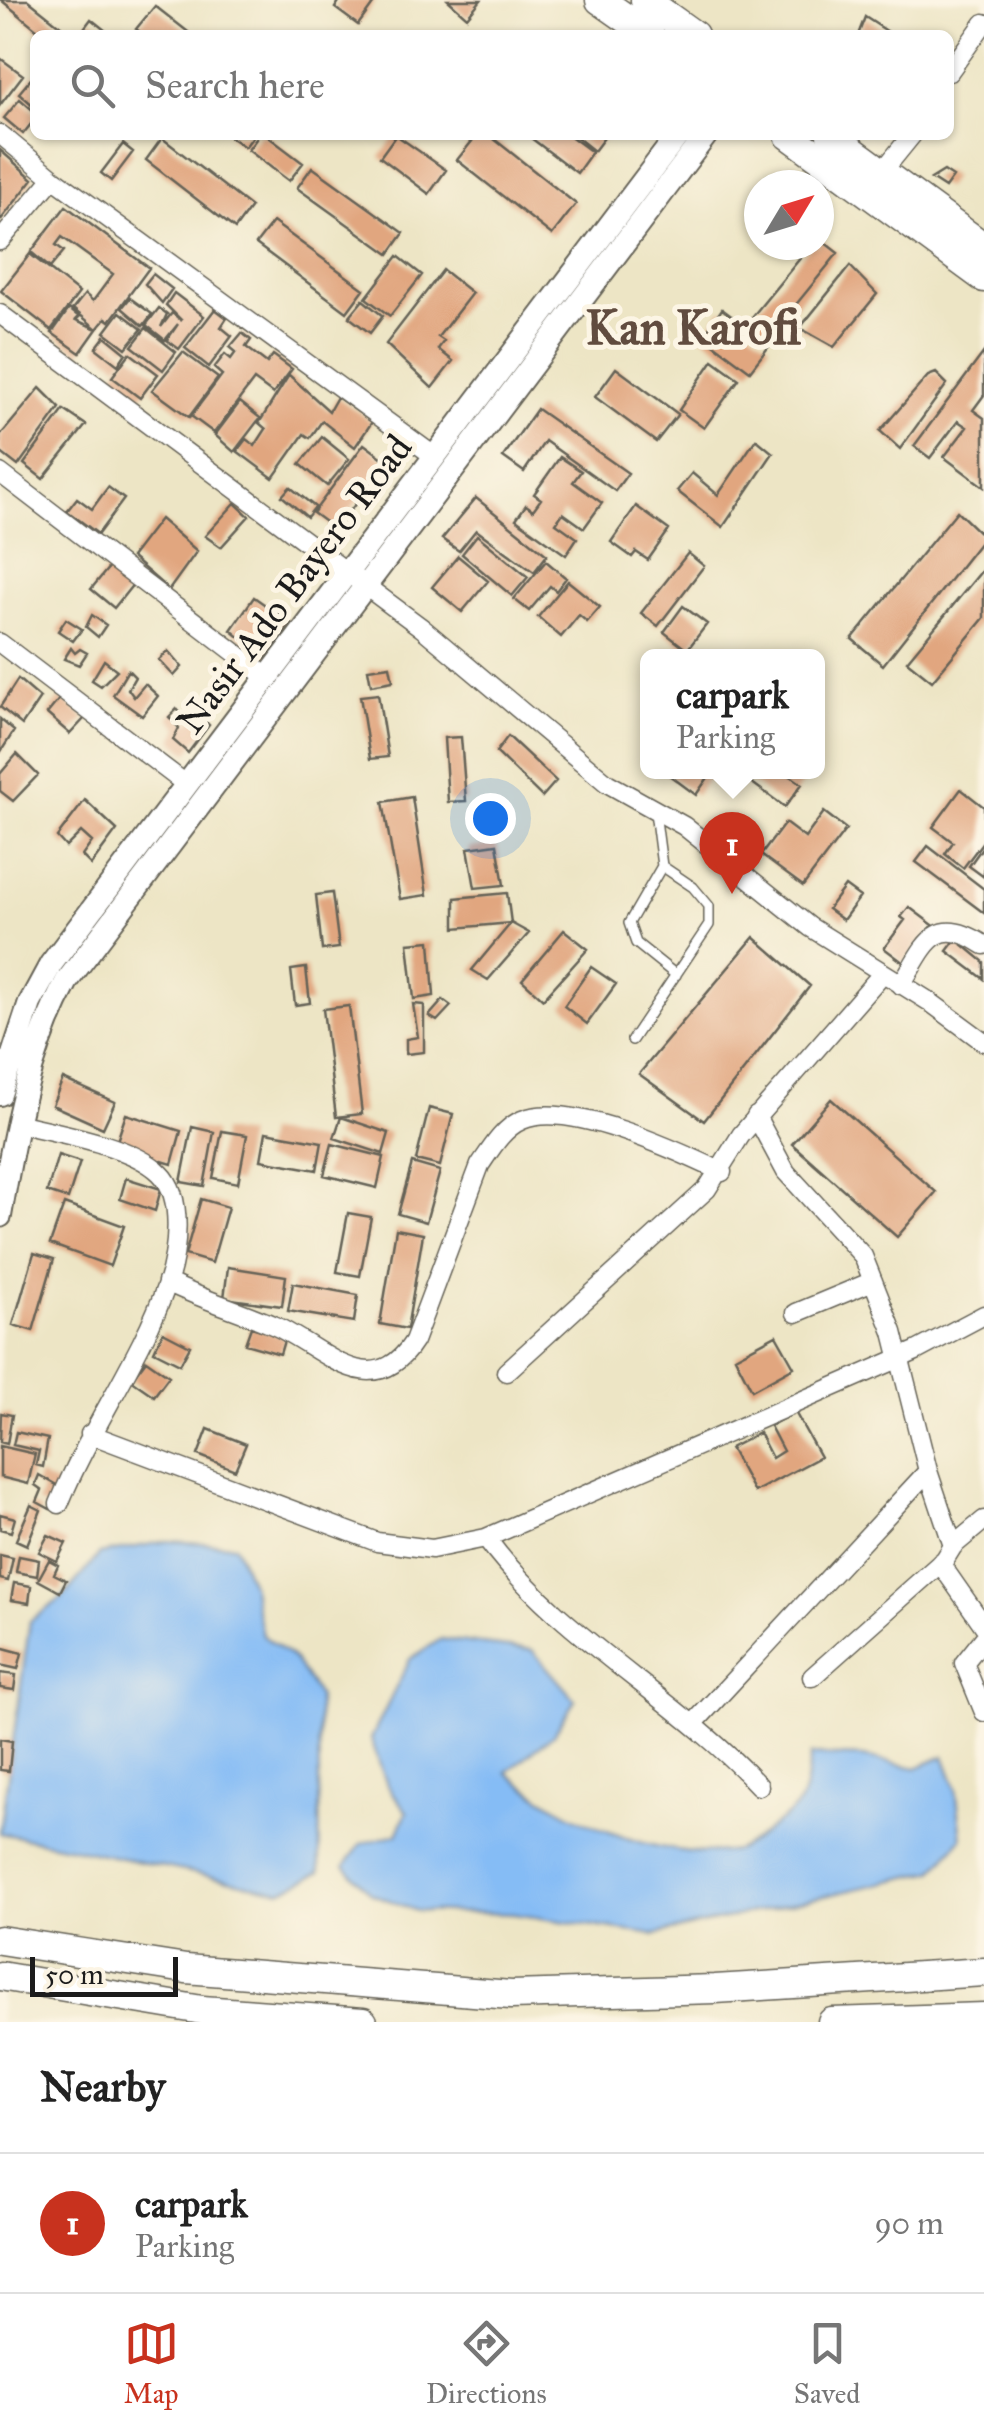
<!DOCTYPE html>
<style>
:root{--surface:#fff;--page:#f2f2f2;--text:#222;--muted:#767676;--line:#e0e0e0;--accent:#c8321e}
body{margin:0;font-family:"IM FELL Great Primer",serif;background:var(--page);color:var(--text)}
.compass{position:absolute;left:744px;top:170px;width:90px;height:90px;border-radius:50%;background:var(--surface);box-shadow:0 2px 8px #0004;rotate:52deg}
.scale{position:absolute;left:30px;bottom:25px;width:148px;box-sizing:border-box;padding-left:10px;border:5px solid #1c1c1c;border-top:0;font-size:28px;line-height:35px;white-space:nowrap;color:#1c1c1c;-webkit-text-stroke:8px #fcf5e5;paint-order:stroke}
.you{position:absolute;left:490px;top:818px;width:35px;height:35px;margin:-25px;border:8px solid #fff;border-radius:50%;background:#1a73e8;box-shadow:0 0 0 15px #1a73e833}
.badge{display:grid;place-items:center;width:65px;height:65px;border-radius:50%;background:var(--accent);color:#fff;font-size:32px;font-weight:700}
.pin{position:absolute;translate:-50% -82px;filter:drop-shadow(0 2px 5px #0008)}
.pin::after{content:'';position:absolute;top:52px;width:35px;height:30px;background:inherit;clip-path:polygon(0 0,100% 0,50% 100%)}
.popup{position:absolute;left:640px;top:649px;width:185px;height:130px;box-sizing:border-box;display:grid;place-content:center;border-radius:15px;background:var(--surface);filter:drop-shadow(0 2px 8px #0005);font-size:32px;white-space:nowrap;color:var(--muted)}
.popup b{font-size:38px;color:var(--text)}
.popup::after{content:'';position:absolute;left:50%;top:100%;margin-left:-20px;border:20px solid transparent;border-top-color:var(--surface)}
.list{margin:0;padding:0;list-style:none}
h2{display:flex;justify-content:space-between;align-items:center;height:130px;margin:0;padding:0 40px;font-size:42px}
h2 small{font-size:32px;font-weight:400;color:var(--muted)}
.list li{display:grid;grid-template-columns:65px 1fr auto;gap:30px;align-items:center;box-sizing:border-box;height:140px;padding:0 40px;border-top:2px solid var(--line)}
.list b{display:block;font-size:38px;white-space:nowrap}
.list p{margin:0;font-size:32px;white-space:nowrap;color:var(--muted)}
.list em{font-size:32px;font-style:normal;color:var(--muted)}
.icon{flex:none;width:55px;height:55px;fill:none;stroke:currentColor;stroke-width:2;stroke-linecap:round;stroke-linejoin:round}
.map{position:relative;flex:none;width:984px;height:2022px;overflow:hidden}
.search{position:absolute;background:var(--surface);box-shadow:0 2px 8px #0004;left:30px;right:30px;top:30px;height:110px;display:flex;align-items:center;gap:25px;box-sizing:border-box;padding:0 35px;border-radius:15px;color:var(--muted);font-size:38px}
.sheet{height:270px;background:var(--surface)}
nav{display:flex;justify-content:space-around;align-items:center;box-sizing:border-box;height:140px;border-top:2px solid var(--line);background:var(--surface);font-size:28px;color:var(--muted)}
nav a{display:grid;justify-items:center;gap:5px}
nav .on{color:var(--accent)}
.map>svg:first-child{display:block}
.water{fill:#85bcf5;stroke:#506c88;stroke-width:2.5}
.building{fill:#e1a67f}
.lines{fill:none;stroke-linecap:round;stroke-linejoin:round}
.lane-casing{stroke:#656257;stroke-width:12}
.street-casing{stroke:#656257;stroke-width:21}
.secondary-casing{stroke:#656257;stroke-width:26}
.primary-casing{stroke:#656257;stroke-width:31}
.lane{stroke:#fff;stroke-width:9}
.street{stroke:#fff;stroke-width:18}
.secondary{stroke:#fff;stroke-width:22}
.primary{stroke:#fff;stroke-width:28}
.labels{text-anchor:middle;stroke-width:10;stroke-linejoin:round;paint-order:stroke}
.street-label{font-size:38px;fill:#1c1c1c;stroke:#fcf5e5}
.district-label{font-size:48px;font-weight:bold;fill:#614c3f;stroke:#fcf5e5}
</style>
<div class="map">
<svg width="984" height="2022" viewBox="0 0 984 2022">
<rect width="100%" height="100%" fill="#fcf5e5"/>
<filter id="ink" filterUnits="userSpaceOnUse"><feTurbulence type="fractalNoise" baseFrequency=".01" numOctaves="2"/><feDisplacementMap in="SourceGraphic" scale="20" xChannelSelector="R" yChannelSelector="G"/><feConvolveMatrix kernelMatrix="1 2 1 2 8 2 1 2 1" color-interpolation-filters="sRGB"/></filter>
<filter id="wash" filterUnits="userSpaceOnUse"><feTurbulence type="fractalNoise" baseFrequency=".0048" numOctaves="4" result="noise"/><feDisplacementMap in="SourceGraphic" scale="40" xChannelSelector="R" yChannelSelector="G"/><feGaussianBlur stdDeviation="2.25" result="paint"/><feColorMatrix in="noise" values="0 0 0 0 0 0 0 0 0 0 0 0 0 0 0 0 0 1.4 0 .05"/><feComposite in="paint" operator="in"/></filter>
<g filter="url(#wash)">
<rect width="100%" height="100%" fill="#ede5c5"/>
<path class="water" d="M 167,1541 L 235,1545 L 251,1584 L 262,1635 L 293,1658 L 318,1696 L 320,1872 L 281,1891 L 0,1833 L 30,1621 L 62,1598 L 100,1554 Z
M 441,1639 L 532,1650 L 575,1700 L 554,1734 L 507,1772 C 558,1819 663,1862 734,1851 C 743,1850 790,1815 797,1806 C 806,1795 808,1769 811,1755 L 863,1757 L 917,1768 L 944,1756 L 956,1788 L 962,1838 L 934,1871 L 654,1935 L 514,1914 L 417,1911 L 372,1894 L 345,1866 L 361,1844 L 397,1834 L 407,1812 L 387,1785 L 371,1739 L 410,1659 Z"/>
<g id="blocks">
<path class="building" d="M 1,0 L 28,0 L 72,35 L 44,35 Z
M 340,0 L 376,0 L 358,25 L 335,8 Z
M 448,0 L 481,0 L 467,17 Z
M 155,6 L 192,35 L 144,35 L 136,29 Z
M 865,17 L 893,35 L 858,35 Z
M 91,19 L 111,35 L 79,35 Z
M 0,58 L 23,75 L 0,105 Z
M 35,74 L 35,107 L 19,93 Z
M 20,99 L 35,112 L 35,119 L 23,134 L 4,118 Z
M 227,135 L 254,135 L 245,147 Z
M 259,135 L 266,135 L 303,163 L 289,181 L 248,150 Z
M 396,135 L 446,170 L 429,194 L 380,157 Z
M 477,135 L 489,135 L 576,204 L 552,235 L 457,160 Z
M 527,135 L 569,135 L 592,152 L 577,173 Z
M 574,135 L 606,135 L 594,151 Z
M 162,138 L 251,207 L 235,229 L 146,160 Z
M 123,144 L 133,152 L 111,181 L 101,173 Z
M 0,150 L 33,179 L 0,221 Z
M 312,167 L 404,233 L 389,254 L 297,188 Z
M 944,171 L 953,177 L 945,188 L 931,179 Z
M 66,206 L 149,268 L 110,321 L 106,318 L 97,329 L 73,309 L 85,294 L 93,301 L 113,274 L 62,237 L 56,245 L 64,251 L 50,268 L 31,252 Z
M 273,222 L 364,289 L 347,312 L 256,244 Z
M 819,238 L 838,253 L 772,334 L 752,317 L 811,245 L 819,245 Z
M 30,254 L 79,293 L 51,330 L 1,291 Z
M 398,256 L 422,275 L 390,316 L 366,298 Z
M 850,266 L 877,294 L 834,347 L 800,328 Z
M 443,270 L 472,293 L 438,337 L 444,341 L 438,349 L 453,361 L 432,388 L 386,344 Z
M 153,274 L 172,289 L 162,303 L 145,284 Z
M 174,293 L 204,316 L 179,349 L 167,340 L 178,324 L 165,340 L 146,325 L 159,308 L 167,314 L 161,327 L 172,313 L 182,321 L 166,305 Z
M 130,298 L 152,314 L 143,326 L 122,308 Z
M 363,300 L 383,316 L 370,333 L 349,317 Z
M 69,309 L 79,317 L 76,320 L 97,329 L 80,353 L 52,333 Z
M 215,309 L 227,318 L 221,327 L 232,336 L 209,367 L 185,348 Z
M 722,309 L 770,345 L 750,371 L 703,336 Z
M 120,312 L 142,329 L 126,348 L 105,332 Z
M 146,328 L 176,352 L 163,370 L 132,346 Z
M 242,333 L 251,340 L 246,347 L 267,363 L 273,355 L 292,369 L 273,394 L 254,380 L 214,433 L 191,416 L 222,375 L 214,368 L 225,354 L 231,359 L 236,352 L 230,347 Z
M 105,336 L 126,353 L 118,365 L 96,348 Z
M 183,352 L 218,378 L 189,417 L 152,390 Z
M 984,352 L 984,395 L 973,410 L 984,418 L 984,487 L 944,457 L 967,427 L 958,421 L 930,458 L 914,446 Z
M 130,353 L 158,374 L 140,398 L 112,377 Z
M 713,360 L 739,379 L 704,428 L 679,410 Z
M 616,368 L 678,414 L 656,442 L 595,397 Z
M 936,373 L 947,384 L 900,449 L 880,431 L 928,376 Z
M 289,375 L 329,411 L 337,397 L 372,422 L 355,447 L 322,421 L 310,438 L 304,434 L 273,478 L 237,451 L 246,439 L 255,446 L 266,429 L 259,423 Z
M 40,388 L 60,408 L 18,466 L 0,452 L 0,436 Z
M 240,402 L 260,418 L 234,452 L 215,435 Z
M 537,409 L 628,473 L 615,491 L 545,441 L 524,472 L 503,457 Z
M 64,410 L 86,425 L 43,479 L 24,464 Z
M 322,437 L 349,459 L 327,486 L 300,464 Z
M 756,439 L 773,453 L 723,527 L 677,491 L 692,473 L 718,495 Z
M 364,444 L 387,461 L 336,530 L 313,513 Z
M 560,457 L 581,471 L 573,482 L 602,503 L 584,528 L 563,513 L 556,523 L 577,538 L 566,555 L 516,519 L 526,505 L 533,510 L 541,499 L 534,494 Z
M 108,487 L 124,499 L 98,534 L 67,511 L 77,498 L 92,509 Z
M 290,487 L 315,507 L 307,517 L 282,496 Z
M 476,498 L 547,555 L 534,572 L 476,530 L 459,551 L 442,539 Z
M 235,503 L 249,516 L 221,547 L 205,536 Z
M 636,506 L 669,530 L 648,560 L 636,552 L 632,557 L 611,542 Z
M 957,511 L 984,537 L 883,665 L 852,639 Z
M 160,519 L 197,551 L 169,590 L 131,557 Z
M 477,535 L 528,577 L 512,596 L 462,554 Z
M 688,553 L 704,566 L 658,626 L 641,613 Z
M 458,556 L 488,581 L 462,612 L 432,587 Z
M 546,561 L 566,578 L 556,591 L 550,586 L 529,611 L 514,599 Z
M 110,566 L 134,583 L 114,608 L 91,589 Z
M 984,568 L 984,618 L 932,681 L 907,661 Z
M 568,581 L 600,607 L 587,622 L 579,615 L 561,637 L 538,617 Z
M 254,597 L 291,623 L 266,659 L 231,630 Z
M 683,606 L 707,624 L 687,650 L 664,632 Z
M 92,615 L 106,625 L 98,637 L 86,627 Z
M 66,619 L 82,629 L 73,641 L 58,631 Z
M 71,648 L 75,653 L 80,649 L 87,653 L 79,665 L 64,659 Z
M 168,651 L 182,667 L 174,676 L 159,660 Z
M 104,660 L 117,670 L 101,686 L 92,680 Z
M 390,666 L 393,681 L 371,685 L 368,669 Z
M 128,670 L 135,677 L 128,689 L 134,697 L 145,684 L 158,696 L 142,716 L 113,695 Z
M 18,679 L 40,698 L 22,725 L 0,707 Z
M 378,694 L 388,757 L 370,759 L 360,696 Z
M 60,698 L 85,718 L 70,734 L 47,714 Z
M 177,709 L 188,723 L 199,715 L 209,725 L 188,753 L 173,740 L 179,728 L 169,717 Z
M 0,719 L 14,731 L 0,753 Z
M 508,736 L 556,781 L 542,797 L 496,752 Z
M 461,737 L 466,801 L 448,802 L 444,738 Z
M 17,754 L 38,775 L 13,801 L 0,791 L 0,774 Z
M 665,772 L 703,772 L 709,776 L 696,795 Z
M 748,772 L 785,772 L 802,784 L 785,807 L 744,777 Z
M 961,789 L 984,807 L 984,840 L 963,868 L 945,854 L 953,842 L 933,827 Z
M 412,797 L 427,895 L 400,899 L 383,802 Z
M 85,800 L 117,830 L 91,865 L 82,856 L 92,842 L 81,832 L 66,847 L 57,837 Z
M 824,812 L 846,829 L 803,886 L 761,855 L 785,823 L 805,838 Z
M 497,844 L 504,885 L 475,888 L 468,848 Z
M 984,845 L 984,877 L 969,866 Z
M 928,846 L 984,889 L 984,913 L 916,862 Z
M 845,886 L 860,897 L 843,920 L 828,909 Z
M 332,893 L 339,948 L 322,950 L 316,895 Z
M 507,893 L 511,923 L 455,928 L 455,898 Z
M 909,907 L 933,925 L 904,963 L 884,948 L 905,920 L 901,917 Z
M 511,923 L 529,933 L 488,980 L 472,970 Z
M 564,930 L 588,949 L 543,999 L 522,980 Z
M 754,937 L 810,986 L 704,1121 L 639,1074 Z
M 956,939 L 984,962 L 984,979 L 947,951 Z
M 430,941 L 434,996 L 414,999 L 408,943 Z
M 591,967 L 616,984 L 587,1024 L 564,1006 Z
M 306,968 L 310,1003 L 295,1005 L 291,970 Z
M 443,1000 L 451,1006 L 437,1021 L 429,1016 Z
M 413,1004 L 424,1005 L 424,1052 L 406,1054 L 406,1039 L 418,1037 Z
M 349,1006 L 362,1114 L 336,1117 L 323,1009 Z
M 63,1079 L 115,1102 L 103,1128 L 52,1105 Z
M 831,1099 L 936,1192 L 897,1237 L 792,1144 Z
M 429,1108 L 453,1114 L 440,1166 L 416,1160 Z
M 126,1114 L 181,1131 L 172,1164 L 115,1147 Z
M 341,1117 L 389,1133 L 383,1154 L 334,1138 Z
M 192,1127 L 214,1132 L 204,1186 L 181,1182 Z
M 222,1131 L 247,1135 L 238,1183 L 213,1178 Z
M 266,1132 L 322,1142 L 317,1170 L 261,1160 Z
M 332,1144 L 384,1157 L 377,1188 L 324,1175 Z
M 58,1155 L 80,1162 L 68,1199 L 47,1192 Z
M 412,1163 L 440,1171 L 426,1222 L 398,1214 Z
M 126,1178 L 161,1189 L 155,1211 L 120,1199 Z
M 201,1199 L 228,1207 L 212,1263 L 185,1255 Z
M 64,1204 L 124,1226 L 110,1266 L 50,1244 Z
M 348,1213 L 371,1217 L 360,1276 L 337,1272 Z
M 396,1229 L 423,1234 L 407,1329 L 380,1324 Z
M 34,1253 L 54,1259 L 33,1331 L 13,1325 Z
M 228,1267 L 286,1276 L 282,1306 L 224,1298 Z
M 293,1283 L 358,1295 L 354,1322 L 288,1311 Z
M 251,1327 L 285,1337 L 280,1354 L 245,1344 Z
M 163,1332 L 190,1346 L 180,1364 L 154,1351 Z
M 776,1335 L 794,1367 L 752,1390 L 735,1357 Z
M 146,1360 L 169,1376 L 154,1396 L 131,1380 Z
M 795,1412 L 820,1457 L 754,1492 L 730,1448 L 759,1433 L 772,1458 L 783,1451 L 770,1426 Z
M 1,1413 L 12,1415 L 7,1444 L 0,1442 Z
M 208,1429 L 246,1444 L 235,1470 L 198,1455 Z
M 16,1432 L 48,1439 L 43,1467 L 36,1465 L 39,1451 L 13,1445 Z
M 0,1446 L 35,1454 L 28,1484 L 0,1477 Z
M 39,1475 L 60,1487 L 50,1509 L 37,1502 L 42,1490 L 35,1485 Z
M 31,1505 L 41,1510 L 27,1545 L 16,1540 Z
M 0,1514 L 15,1518 L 11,1532 L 0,1529 Z
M 48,1535 L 66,1543 L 57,1561 L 39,1552 Z
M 0,1555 L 13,1558 L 8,1581 L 0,1579 Z
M 19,1556 L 39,1560 L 37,1576 L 16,1572 Z
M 49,1560 L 58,1565 L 54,1574 L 66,1580 L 60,1592 L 38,1580 Z
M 14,1583 L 31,1586 L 29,1603 L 11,1600 Z
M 0,1647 L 22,1653 L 18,1669 L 0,1665 Z
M 0,1673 L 16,1675 L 14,1690 L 0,1688 Z
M 0,1739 L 12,1741 L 9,1771 L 0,1770 Z"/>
</g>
</g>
<g filter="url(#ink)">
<use href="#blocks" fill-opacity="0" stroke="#656257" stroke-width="2.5"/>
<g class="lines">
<defs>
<path id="lane" d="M 655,812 L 662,866 L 629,923 L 636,943 L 676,975
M 632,1040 L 709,925 L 709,906 L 693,887 L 662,866"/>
<path id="street" d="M 949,72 L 984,23
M 0,134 L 53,178 L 434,456
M 882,172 L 912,135
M 0,241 L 53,178
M 0,314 L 422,628 L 607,783 L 684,826 L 810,927 L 930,1002 L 984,1042
M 0,473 L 267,677
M 0,643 L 187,785
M 901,985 C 925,946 934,912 984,945
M 756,1116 L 786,1172 L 863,1256 L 893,1332 L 928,1471 L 953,1546 L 945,1559 L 812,1677
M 16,1123 C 54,1132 132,1145 160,1173 C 185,1197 177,1254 167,1284 C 142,1356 89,1430 59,1504
M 167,1282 C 203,1300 239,1310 275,1326 C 321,1346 372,1407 414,1341 L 480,1165 C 491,1149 503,1128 522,1120 C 568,1100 678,1151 722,1172
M 796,1313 L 873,1281
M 506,1372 L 707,1189 L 741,1135 L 882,974
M 90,1434 L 377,1542 L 432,1549 L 486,1538 L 916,1351 L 984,1315
M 486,1538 C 559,1637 675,1696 759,1786
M 953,1546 L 984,1520
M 940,1563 L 984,1626
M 984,1638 L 964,1663 L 984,1712
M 695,1722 L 928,1471"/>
<path id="secondary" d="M 0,1094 L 30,1003 L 51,964 L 678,135
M 0,1216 C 14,1135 27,1055 67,981 L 706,135"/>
<path id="primary" d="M 600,0 L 650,35
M 645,0 L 694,35
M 789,135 L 984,278
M 831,135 L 984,247
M 0,1940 L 186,1969 L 511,1995 L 715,1989 L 984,1972
M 0,1976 L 202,2010 L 363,2022
M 832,2022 L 984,2017"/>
</defs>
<use href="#lane" class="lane-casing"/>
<use href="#street" class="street-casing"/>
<use href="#secondary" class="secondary-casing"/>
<use href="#primary" class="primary-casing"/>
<use href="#lane" class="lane"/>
<use href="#street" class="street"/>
<use href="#secondary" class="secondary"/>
<use href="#primary" class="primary"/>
</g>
</g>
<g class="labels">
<g class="street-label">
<text transform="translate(294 584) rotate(-53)" y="13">Nasir Ado Bayero Road</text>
</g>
<g class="district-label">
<text x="693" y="344">Kan Karofi</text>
</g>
</g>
</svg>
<svg class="compass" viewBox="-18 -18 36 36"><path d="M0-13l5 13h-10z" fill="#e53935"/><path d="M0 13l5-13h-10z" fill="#767676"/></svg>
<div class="scale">50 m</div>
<div class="you"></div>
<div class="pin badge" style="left:732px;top:894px">1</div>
<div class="popup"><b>carpark</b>Parking</div>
<div class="search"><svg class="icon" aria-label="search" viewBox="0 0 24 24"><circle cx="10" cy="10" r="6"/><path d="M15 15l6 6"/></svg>Search here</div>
</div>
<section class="sheet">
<h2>Nearby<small></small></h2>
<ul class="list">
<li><span class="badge">1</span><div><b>carpark</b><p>Parking</p></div><em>90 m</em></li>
</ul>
</section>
<nav>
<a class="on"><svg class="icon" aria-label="map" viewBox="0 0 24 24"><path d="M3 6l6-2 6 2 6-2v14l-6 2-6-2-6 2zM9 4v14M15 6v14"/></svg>Map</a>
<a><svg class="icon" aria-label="directions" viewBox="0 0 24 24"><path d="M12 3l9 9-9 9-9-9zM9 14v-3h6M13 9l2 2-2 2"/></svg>Directions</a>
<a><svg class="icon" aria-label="saved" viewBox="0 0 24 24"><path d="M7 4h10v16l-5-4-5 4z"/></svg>Saved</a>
</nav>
